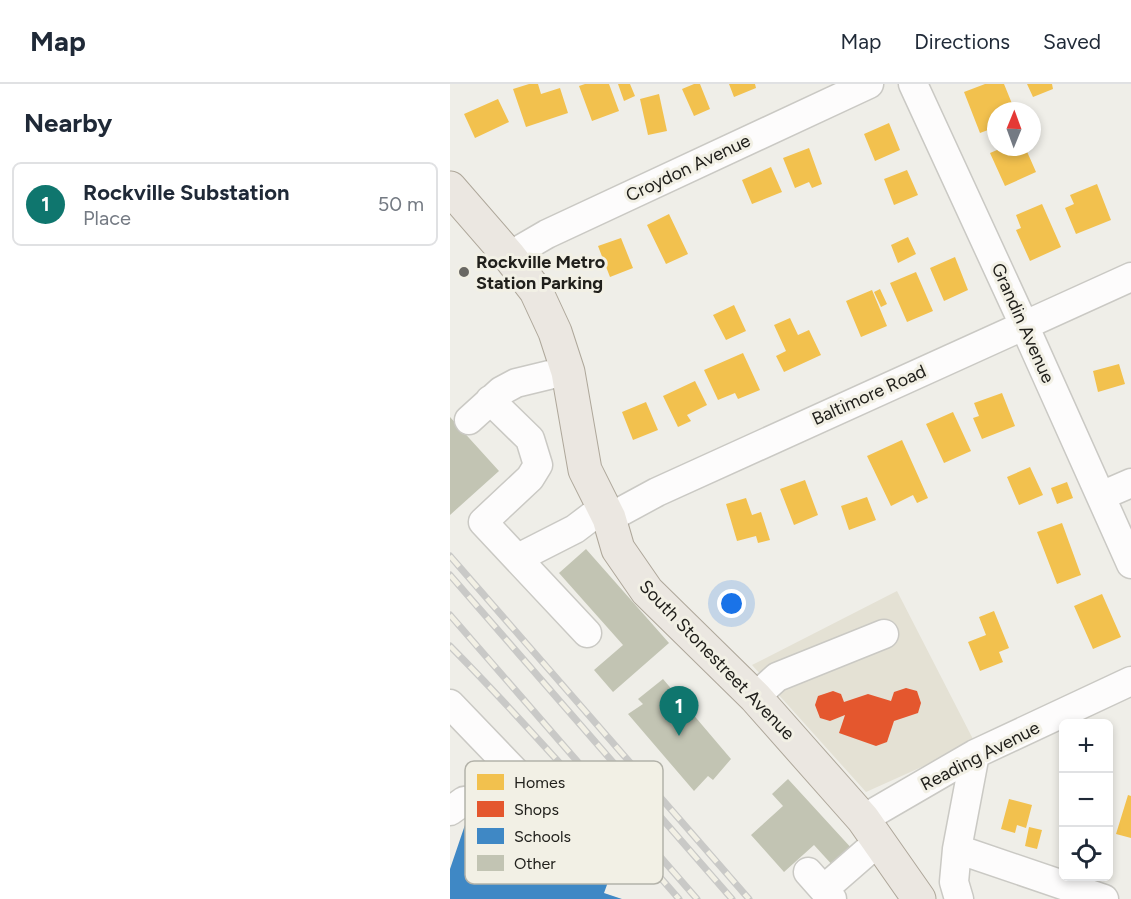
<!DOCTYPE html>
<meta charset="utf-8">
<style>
:root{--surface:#fff;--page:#f6f6f7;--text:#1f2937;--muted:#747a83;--line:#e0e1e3;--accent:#0f766e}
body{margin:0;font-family:Figtree,sans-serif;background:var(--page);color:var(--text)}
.controls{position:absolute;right:18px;bottom:18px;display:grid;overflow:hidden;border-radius:9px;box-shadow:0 3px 9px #0003}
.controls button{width:54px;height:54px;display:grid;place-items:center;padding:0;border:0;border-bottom:2px solid var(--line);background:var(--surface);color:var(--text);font:30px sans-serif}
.compass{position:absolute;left:537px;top:18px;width:54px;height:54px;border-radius:50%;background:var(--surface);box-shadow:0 3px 9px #0003;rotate:1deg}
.you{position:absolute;left:282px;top:520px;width:21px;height:21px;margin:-15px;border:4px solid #fff;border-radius:50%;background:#1a73e8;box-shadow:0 0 0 9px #1a73e833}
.badge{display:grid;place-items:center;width:39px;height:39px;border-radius:50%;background:var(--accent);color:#fff;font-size:20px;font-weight:700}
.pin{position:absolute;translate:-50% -50px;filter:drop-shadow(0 2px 3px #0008)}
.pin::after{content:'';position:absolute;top:32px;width:21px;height:18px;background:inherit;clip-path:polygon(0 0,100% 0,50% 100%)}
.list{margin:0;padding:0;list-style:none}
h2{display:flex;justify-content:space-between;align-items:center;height:78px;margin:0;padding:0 24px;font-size:26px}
h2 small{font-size:20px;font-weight:400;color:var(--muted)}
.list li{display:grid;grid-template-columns:39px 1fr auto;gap:18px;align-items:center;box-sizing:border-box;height:84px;margin:0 12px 12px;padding:0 12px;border:2px solid var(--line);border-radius:9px}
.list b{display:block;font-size:22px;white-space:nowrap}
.list p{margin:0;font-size:20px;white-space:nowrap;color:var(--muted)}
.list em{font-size:20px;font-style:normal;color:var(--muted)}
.icon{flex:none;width:33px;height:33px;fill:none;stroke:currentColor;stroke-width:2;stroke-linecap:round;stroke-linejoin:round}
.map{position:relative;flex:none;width:681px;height:815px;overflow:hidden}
header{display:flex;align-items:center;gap:36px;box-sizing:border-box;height:84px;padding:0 30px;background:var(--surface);border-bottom:2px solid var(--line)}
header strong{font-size:28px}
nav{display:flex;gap:33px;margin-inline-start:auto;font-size:21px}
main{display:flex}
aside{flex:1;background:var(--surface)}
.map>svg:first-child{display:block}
.built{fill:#e4e1d4}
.homes{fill:#f2c14e}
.shops{fill:#e4572e}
.schools{fill:#3f88c5}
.building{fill:#c2c4b3}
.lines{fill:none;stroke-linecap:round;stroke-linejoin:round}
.minor-casing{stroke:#cac9c4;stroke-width:31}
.major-casing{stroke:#aea79a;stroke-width:35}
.minor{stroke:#fdfcfc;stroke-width:28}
.major{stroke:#ebe7e1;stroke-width:33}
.rail-casing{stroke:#c9c9c7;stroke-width:7}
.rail{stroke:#f2f0e5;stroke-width:4.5;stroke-dasharray:14;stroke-linecap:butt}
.poi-dot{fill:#696863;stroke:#f2f0e5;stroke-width:2}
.labels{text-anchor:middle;stroke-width:6;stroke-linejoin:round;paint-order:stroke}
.street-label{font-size:18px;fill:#21201c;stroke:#f2f0e5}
.poi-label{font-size:18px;font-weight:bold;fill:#21201c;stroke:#f2f0e5;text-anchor:start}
.key{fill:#f2f0e5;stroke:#b3b2a9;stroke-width:1.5}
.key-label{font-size:16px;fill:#21201c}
</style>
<header>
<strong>Map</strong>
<nav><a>Map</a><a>Directions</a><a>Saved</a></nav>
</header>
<main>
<aside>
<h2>Nearby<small></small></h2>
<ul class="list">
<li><span class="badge">1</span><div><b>Rockville Substation</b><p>Place</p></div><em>50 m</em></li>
</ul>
</aside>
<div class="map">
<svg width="681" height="815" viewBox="0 0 681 815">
<rect width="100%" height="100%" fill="#efeee8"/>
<path class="built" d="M 447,507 L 525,659 L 416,708 L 302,581 Z"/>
<path class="homes" d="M 79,0 L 88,0 L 91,10 L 110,4 L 118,29 L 76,43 L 63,5 Z
M 135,0 L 159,0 L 169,27 L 142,37 L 129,2 Z
M 168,0 L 180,0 L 185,12 L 174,17 Z
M 244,0 L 250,0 L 260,25 L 244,32 L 232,5 Z
M 279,0 L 305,0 L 306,4 L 284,13 Z
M 535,0 L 554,0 L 565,27 L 546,27 L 546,43 L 530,49 L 514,8 Z
M 577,0 L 602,0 L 603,5 L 583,13 Z
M 209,10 L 217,47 L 198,51 L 190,15 Z
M 48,15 L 59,38 L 25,54 L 14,30 Z
M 439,39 L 450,66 L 425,77 L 414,50 Z
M 554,63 L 575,63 L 586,88 L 555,102 L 540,69 Z
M 359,64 L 372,100 L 362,104 L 359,98 L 345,104 L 333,74 Z
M 321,83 L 332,108 L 302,120 L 292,96 Z
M 457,86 L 468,111 L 444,121 L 434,95 Z
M 647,100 L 661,136 L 626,150 L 615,124 L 624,120 L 620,111 Z
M 592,120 L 611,163 L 580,177 L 566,146 L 571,144 L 566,131 Z
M 219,130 L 238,170 L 216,180 L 197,141 Z
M 458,153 L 466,170 L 448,179 L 441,161 Z
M 171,154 L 183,184 L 160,193 L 148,162 Z
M 505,173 L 518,206 L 494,217 L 480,184 Z
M 466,188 L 483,227 L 457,238 L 440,199 Z
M 430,205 L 437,220 L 431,223 L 424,208 Z
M 422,206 L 437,242 L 411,253 L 396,217 Z
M 284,221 L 296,247 L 276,256 L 263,231 Z
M 340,234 L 348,251 L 359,246 L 371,271 L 334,288 L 326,272 L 336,267 L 324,241 Z
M 293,269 L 310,306 L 288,315 L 285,309 L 268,316 L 254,286 Z
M 669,280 L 675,300 L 648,308 L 643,287 Z
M 245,297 L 257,321 L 237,331 L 241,337 L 228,343 L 213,312 Z
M 552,309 L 565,342 L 532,355 L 523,334 L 529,332 L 524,319 Z
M 196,318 L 208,346 L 183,356 L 172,328 Z
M 503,328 L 521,367 L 494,379 L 476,340 Z
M 452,356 L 478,414 L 467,419 L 463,411 L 441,422 L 417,372 Z
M 580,383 L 593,411 L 569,421 L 557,393 Z
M 355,396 L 368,431 L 344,441 L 330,405 Z
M 617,398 L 623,414 L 607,420 L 601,404 Z
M 417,413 L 426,436 L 399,446 L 391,422 Z
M 296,414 L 302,431 L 311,428 L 320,456 L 308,459 L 306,452 L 287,457 L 276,420 Z
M 612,439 L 631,491 L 607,500 L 587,448 Z
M 652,510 L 671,553 L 643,565 L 624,522 Z
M 544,527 L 559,564 L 549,568 L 553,578 L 530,587 L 518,558 L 536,551 L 529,533 Z
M 678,711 L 681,712 L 681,754 L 666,750 Z
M 559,715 L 582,721 L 576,744 L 567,741 L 565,749 L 551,745 Z
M 579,743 L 592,746 L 587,765 L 575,762 Z"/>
<path class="shops" d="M 456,604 L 467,607 L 471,619 L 468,629 L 444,637 L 437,658 L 426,662 L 389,649 L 395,631 L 380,637 L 370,634 L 365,621 L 368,612 L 383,607 L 391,610 L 394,618 L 418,610 L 441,617 L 444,608 Z"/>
<path class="schools" d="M 17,735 L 60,750 L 58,757 L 77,763 L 74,770 L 158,798 L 154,809 L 172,815 L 0,815 L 0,785 Z"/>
<path class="building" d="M 0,333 L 49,387 L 0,431 Z
M 136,465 L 219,559 L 163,608 L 144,586 L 173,561 L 109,489 Z
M 213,595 L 281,675 L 263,696 L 258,692 L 244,707 L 178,630 L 193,620 L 188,615 Z
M 338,695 L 404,767 L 385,784 L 364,761 L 334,788 L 301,751 L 333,722 L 322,710 Z"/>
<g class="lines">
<defs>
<path id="minor" d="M 463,0 L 574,241 L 681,480
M 59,172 L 97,150 L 419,0
M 40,316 L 80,355 L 88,381 L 80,394 L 33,438 L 137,549
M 19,336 L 51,307 L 66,299 L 99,291
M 651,412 L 681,399
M 159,434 L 207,408 L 681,193
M 68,474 L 125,445 L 154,423
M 305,613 L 327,593 L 434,550
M 0,620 L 145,771 L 14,717 L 0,727
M 413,735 L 525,670 L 681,597
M 507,765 L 654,815
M 358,788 L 382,815
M 374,805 L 429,757
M 509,815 L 504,798 L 507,765 L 525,670"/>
<path id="major" d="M 0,104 L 59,172 L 86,207 L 105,248 L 118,288 L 135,386 L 159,434 L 168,465 L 197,507 L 305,613 L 413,735 L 469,815"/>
</defs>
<use href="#minor" class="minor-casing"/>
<use href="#major" class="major-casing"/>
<use href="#minor" class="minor"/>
<use href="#major" class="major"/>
<defs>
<path id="rail" d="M 0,472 L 299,815
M 0,491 L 282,815
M 0,531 L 247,815
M 0,562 C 80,643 154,729 229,815"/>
</defs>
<use href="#rail" class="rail-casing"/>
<use href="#rail" class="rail"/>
</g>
<circle class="poi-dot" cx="14" cy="188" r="6"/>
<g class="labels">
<g class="street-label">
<text transform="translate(238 84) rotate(-25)" y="6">Croydon Avenue</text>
<text transform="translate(573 239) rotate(66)" y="6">Grandin Avenue</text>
<text transform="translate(419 311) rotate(-24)" y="6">Baltimore Road</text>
<text transform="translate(267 576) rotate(46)" y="6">South Stonestreet Avenue</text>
<text transform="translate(530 672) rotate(-27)" y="6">Reading Avenue</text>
</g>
<g class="poi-label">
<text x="26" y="184">Rockville Metro<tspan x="26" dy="21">Station Parking</tspan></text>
</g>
</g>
<rect x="15" y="677" width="198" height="123" rx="9" class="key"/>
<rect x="27" y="690" width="27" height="16" fill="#f2c14e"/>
<rect x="27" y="717" width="27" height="16" fill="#e4572e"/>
<rect x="27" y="744" width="27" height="16" fill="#3f88c5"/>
<rect x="27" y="771" width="27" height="16" fill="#c2c4b3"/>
<g class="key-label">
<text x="64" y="704">Homes</text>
<text x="64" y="731">Shops</text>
<text x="64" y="758">Schools</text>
<text x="64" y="785">Other</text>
</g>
</svg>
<div class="controls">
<button>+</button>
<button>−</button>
<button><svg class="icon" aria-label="locate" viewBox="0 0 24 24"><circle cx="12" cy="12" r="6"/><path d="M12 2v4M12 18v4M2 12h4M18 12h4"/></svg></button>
</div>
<svg class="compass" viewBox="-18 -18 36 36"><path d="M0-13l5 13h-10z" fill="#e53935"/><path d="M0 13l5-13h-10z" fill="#747a83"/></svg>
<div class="you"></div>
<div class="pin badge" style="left:229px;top:652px">1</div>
</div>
</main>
